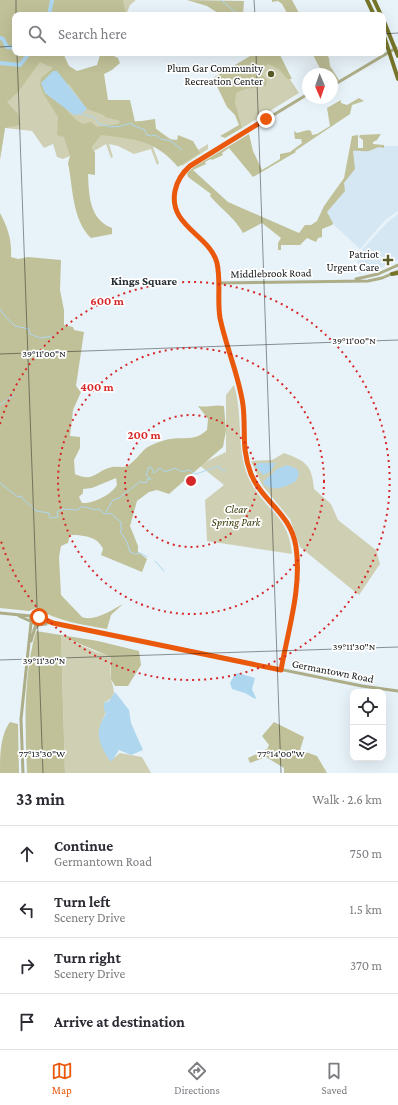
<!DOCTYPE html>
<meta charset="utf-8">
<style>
:root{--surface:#fff;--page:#f2f2f3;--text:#2b2b33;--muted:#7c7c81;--line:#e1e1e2;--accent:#ea580c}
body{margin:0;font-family:"Crimson Pro",serif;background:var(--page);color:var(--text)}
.controls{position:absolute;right:12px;bottom:12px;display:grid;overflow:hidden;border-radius:8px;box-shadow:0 4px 16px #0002}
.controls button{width:36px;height:36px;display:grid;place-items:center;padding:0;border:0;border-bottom:1px solid var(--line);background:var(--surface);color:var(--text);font:20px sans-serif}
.compass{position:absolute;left:302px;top:68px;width:36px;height:36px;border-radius:50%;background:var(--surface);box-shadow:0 4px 16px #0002;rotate:178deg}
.stop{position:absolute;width:12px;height:12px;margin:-9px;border:3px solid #ea580c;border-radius:50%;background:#fff}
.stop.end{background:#ea580c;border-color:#fff;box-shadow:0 1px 4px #0008}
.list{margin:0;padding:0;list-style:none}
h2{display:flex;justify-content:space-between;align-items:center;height:52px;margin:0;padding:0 16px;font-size:17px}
h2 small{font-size:13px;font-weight:400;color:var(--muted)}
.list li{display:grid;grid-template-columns:26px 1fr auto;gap:12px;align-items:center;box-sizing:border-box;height:56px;padding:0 16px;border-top:1px solid var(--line)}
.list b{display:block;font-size:15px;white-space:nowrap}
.list p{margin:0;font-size:13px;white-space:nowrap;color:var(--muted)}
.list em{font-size:13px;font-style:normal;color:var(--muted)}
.icon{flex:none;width:22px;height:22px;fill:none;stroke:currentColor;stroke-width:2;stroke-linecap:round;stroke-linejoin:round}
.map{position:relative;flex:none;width:398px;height:773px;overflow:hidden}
.search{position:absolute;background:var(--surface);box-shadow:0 4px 16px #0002;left:12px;right:12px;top:12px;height:44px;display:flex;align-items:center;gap:10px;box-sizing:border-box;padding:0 14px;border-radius:8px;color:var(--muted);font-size:15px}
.sheet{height:276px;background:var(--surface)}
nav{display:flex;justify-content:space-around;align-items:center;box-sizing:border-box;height:56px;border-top:1px solid var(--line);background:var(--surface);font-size:11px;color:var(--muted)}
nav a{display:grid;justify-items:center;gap:2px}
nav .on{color:var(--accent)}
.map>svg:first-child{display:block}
.built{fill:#d5e7f2}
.green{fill:#cfd0b3}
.forest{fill:#c0c198;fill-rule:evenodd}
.water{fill:#aed7ef}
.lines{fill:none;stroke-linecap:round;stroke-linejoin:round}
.stream{stroke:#aed7ef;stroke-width:1}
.river{stroke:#aed7ef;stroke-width:4}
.minor{stroke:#adad88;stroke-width:3}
.major{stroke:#757428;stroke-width:4}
.route{stroke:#ea580c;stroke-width:5}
.ticks{fill:none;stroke:#121517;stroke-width:1;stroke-opacity:0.45}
.ring{fill:none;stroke:#d62828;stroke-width:2;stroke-dasharray:2 4}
.poi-dot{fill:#5a5a27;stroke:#fff;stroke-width:1.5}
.labels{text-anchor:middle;stroke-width:3.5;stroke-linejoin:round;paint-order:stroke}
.poi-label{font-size:11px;fill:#121517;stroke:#fff;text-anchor:end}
.street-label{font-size:11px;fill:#121517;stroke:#fff}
.park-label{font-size:11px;font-style:italic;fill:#383704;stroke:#fff}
.neighbourhood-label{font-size:12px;font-weight:bold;fill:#252d32;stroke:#fff}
.ticks-label{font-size:10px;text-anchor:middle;fill:#121517;stroke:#fff;stroke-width:3.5;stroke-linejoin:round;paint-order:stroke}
.centre{fill:#d62828;stroke:#fff;stroke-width:2}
.ring-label{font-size:12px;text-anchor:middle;font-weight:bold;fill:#d62828;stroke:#fff;stroke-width:3.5;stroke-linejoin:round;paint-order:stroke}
</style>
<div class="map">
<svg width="398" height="773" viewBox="0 0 398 773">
<rect width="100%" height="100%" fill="#e8f3f9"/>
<path class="built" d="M 371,146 L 398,146 L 398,211 L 385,220 L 360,249 L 322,214 L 350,171 L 352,149 L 368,150 Z
M 398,214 L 398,260 L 380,268 L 359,274 L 357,255 L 388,222 Z"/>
<path class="green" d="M 0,0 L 136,0 L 130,5 L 126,15 L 15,15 L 15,53 L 55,56 L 130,121 L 145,121 L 172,140 L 195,145 L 198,150 L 208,144 L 208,149 L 182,166 L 156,144 L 153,147 L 159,163 L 157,165 L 151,149 L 134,154 L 118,146 L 109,144 L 113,157 L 111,158 L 106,144 L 96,150 L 71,158 L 70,156 L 63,159 L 57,157 L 53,144 L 44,148 L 32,131 L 5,128 L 0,159 Z
M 255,53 L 279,53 L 278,61 L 299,93 L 242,128 L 215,77 Z
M 234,385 C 244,417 235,450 250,481 C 265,511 289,515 292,554 L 207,541 L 205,500 L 224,485 L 199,465 L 226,452 L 226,395 Z
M 284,453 C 306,461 312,465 314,489 L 331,504 L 338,520 L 376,550 L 380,564 L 359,595 L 300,547 L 290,519 L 262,485 L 251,461 L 272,460 Z
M 61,636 L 96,652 L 111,656 C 111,664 110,673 111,679 C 114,691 118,696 104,703 L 104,710 L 106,712 L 102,721 L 110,761 L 120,753 L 142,757 L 151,773 L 65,773 Z"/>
<path class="forest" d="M 0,0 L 123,0 L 126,15 L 15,15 L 15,53 L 63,53 L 69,66 L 77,71 L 97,65 L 100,55 L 108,53 L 118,58 L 120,63 L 112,70 L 104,74 L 108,100 L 130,100 L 135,122 L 155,119 L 156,129 L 169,139 L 177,140 L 178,135 L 193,141 L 200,153 L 178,167 C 155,140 135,139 101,135 L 91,148 L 95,152 L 95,175 L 88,174 C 89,195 89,219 112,228 L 112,234 L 91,238 C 72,220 73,187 68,163 L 70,156 L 64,137 L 57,135 L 58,117 L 44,95 L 40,85 L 41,78 L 53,68 L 40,62 L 18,92 L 7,102 L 18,114 L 20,125 L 5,128 L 0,159 ZM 41,83 L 69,84 L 87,109 L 104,115 L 105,117 L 121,121 L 118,124 L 97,127 L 91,122 L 83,124 L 75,119 L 62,105 L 45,93 Z
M 187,0 L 244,1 L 243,15 L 221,15 L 207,6 Z
M 272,0 L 292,0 L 300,15 L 288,15 L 282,4 L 278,1 L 272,2 Z
M 256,53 L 279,53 L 292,79 L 287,79 L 279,69 L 268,64 L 264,68 L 262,75 L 267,80 L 266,86 L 245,89 L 236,93 L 235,103 L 242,128 L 225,138 L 220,136 L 239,125 L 235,115 L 227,107 L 213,78 Z
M 312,53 L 326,53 L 329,58 L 330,66 L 339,80 L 332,84 L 332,74 L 323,74 Z
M 359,98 L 364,101 L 352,105 L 350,114 L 295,151 L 296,152 L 253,177 L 229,148 L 222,153 L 223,155 L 212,160 L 211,159 L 205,162 L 206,164 L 193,170 L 228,202 L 299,233 L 305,225 L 311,225 L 317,221 L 324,206 L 344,178 L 352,136 L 358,135 L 358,148 L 363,148 L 363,140 L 359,137 L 360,135 L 381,134 L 377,140 L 373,142 L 373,144 L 384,145 L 384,148 C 377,146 376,149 369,151 C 364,152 357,150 353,151 L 355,169 L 344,183 L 345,191 L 327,212 L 333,223 L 332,225 L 322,229 L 322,237 L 318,238 L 316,242 L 307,238 L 300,245 L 281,245 L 281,250 L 278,250 L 278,243 L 281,238 L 262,223 L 243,233 C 235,218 221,209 210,196 L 211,194 L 188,177 L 187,173 L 194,167 L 249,134 L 253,151 L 262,170 L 280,159 L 280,154 L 290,152 L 302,143 L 301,139 L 295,139 L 294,131 L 297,133 L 308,130 L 311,131 L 312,135 L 317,134 L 330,126 L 327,108 L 341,100 L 341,103 L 347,105 Z
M 0,213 C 8,228 12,240 11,257 L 18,259 L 28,257 L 61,260 L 60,290 L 64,310 L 64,325 L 73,327 L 74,330 L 84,332 L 76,386 L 81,392 L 73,410 L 70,436 L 80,437 L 80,448 L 74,460 L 75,474 C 94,483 95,471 112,467 C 117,466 123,468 127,466 C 134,462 138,456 143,451 C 147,446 156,443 162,441 C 181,434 192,444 207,430 L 208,419 L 198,406 C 209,408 214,404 224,406 L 226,431 L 223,447 L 169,494 L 157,490 L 149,492 L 137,501 L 130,526 L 138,546 L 138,552 L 147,559 L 142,572 L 101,555 L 103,549 C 98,536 82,535 70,535 L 68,543 L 61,546 L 59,557 L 61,595 L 82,617 C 94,622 112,610 123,604 L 111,615 L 107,629 C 83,625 57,621 36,608 L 29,611 L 0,608 ZM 116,478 L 117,485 C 111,495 93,504 82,503 L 79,497 L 83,493 L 83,489 L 92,488 Z
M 36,631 L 98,641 L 139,651 L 141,665 L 128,686 L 115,686 L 111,679 L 111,657 L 61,636 L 65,773 L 27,773 C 25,726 23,677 36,631 Z
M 10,722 L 18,724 L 19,773 L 0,773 C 0,757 0,735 10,722 Z
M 274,722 L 304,737 L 300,750 L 317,756 L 327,773 L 284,773 L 284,768 L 266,757 L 250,763 L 248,758 L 267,749 L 269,745 L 262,736 Z"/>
<path class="water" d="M 53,71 L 57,71 L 87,109 L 81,114 L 74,115 L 45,93 L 41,83 Z
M 259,463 L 276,463 L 270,472 L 263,475 L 255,466 Z
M 287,465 L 297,469 L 299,474 L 296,481 C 287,486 273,493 264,484 L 263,482 L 277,469 Z
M 238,673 L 255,678 L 252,689 L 256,698 L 255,699 L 245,693 L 232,689 L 230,683 L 235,674 Z
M 115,692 L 129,710 L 131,723 L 143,750 L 131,755 L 119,750 L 112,761 L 110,761 C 102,748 94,736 102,721 C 103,718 105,716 106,713 L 104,710 L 104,703 L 109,701 Z"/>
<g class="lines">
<path class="stream" d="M 221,0 L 239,15
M 81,114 L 94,117 L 99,124 L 111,127 L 121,126 L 131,123 L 132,125 L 145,130 L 147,135 L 151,136 L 155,135 L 161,139 L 171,141 L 182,150
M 0,309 C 4,316 10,321 15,326 L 29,329 L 30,334 L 40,338 L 52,336
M 0,405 L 14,395
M 0,483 L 18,497 L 21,496 C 25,503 32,505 36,511 L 49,513 L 50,518 L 58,517 L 57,512 L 62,509 L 78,510 L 80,507 C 87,506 93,511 99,509 L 105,514 L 110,513 L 122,523 L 120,525 L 122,529 L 120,531 L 127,542 L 130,552 L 135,554 L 140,553 L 147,557
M 106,512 L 113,500 L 119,498 L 141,481 L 142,483 L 147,482 L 147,479 L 151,479 L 146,475 L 149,467 L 151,467 L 154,473 L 160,468 L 165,472 L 175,468 L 182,472 L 188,470 L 196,474 L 219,466 L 221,470 L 226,470
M 155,561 L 164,571"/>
<path class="river" d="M 49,15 L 52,0
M 0,38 L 3,39 L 7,47 L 15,48
M 0,63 L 20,65 L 27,56 L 27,53"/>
<path class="minor" d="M 332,86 L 396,48
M 356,279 L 378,274 L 398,265
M 219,283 L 368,281 L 382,278 L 398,271
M 0,613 L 31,616
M30.5 619a4.5 4.5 0 1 1 9 0a4.5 4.5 0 1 1-9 0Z
M 19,616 L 30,621
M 38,622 L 53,623 L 362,686 L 398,691
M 34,630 L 38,625 L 46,624
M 31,641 L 36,624
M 281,670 C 288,630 302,588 296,547 C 291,513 263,503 251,474 C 241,449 246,430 243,405 C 239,376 226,347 220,318 C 217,300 221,281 217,263 C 210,235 167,226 175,191 C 177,181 182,173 189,166 L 308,94
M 23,773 L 21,719 L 31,623"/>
<path class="major" d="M 367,0 L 374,15
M 374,0 L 381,15
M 383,19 L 398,56
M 383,33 L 398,79
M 392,274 L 398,273"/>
</g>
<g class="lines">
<path class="route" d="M 39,617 L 53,623 L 281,670 C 288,630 302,588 296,547 C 291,513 263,503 251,474 C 241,449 246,430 243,405 C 239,376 226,347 220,318 C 217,300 221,281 217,263 C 210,235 168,226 175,191 C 177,181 182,173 190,166 L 266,119"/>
</g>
<path class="ticks" d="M 16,0 L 16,15M 254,0 L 255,15M 383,34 L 398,33M 0,47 L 15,46M 17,53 L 43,773M 256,53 L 281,773M 0,354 L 398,340M 0,660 L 398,647"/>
<g class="ring">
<circle cx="191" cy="481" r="66"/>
<circle cx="191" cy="481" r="133"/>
<path d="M0 424A199 199 0 1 1 0 538"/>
</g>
<g class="poi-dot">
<circle cx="271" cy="74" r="4"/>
<path d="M386 254h4v4h4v4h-4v4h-4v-4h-4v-4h4z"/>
</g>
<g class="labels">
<g class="poi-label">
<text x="263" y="72">Plum Gar Community<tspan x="263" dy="13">Recreation Center</tspan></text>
<text x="379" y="258">Patriot<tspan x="379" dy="13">Urgent Care</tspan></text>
</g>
<g class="street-label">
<text transform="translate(271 273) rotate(-1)" y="4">Middlebrook Road</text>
<text transform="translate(333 671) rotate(11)" y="4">Germantown Road</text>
</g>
<g class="park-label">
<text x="236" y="513">Clear<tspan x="236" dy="13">Spring Park</tspan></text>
</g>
<g class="neighbourhood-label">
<text x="144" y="285">Kings Square</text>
</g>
</g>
<g class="ticks-label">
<text x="354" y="344">39°11'00"N</text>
<text x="44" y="357">39°11'00"N</text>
<text x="354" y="650">39°11'30"N</text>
<text x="44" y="664">39°11'30"N</text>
<text x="42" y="757">77°13'30"W</text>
<text x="281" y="757">77°14'00"W</text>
</g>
<circle cx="191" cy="481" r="6" class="centre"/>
<g class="ring-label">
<text x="107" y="305">600 m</text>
<text x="97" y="391">400 m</text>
<text x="144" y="439">200 m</text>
</g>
</svg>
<div class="controls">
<button><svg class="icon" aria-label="locate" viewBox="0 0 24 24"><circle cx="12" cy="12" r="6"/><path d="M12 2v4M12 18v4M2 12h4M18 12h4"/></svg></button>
<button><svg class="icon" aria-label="layers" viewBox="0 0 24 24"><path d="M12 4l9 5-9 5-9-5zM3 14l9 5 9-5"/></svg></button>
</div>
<svg class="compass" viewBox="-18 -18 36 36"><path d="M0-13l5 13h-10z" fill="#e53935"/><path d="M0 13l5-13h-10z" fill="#7c7c81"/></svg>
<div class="stop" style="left:39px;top:617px"></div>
<div class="stop end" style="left:266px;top:119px"></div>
<div class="search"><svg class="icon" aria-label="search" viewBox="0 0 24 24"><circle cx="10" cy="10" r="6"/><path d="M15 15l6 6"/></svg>Search here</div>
</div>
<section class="sheet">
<h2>33 min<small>Walk · 2.6 km</small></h2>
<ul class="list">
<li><svg class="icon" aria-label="ahead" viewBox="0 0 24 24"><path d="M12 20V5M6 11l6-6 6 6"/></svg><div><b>Continue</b><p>Germantown Road</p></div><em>750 m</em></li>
<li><svg class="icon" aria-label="left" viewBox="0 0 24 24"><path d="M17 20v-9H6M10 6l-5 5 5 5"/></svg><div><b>Turn left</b><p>Scenery Drive</p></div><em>1.5 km</em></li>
<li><svg class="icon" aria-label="right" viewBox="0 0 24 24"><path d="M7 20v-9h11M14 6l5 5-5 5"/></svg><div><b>Turn right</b><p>Scenery Drive</p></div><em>370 m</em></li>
<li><svg class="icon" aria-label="arrive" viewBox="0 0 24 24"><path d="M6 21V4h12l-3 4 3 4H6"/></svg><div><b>Arrive at destination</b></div></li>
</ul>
</section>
<nav>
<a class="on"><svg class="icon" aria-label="map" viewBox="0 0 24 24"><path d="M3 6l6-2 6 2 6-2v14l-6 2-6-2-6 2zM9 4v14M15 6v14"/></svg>Map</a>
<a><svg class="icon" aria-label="directions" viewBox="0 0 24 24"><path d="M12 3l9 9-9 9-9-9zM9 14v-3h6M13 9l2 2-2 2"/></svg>Directions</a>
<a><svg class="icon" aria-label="saved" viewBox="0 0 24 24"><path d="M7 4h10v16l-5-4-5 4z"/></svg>Saved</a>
</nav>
